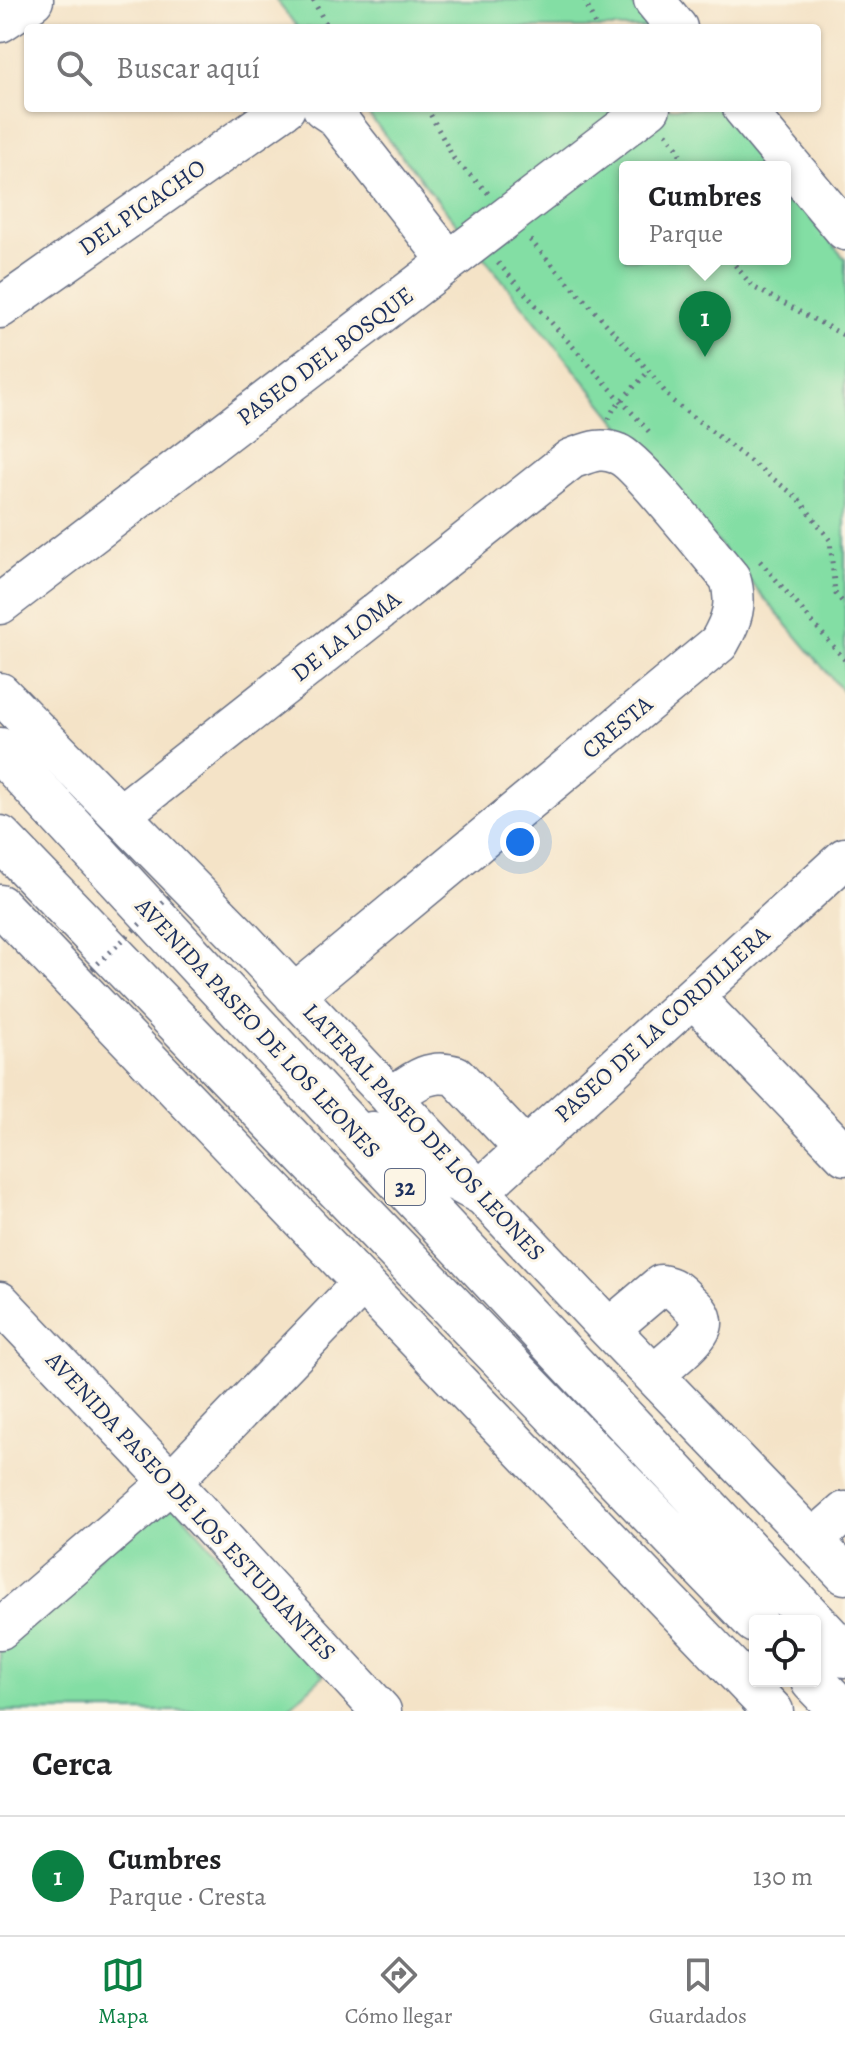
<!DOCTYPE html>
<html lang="es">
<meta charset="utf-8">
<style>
:root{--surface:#fff;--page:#f6f6f6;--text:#202124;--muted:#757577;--line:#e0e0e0;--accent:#0b8043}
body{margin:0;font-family:Alegreya,serif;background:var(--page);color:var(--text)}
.controls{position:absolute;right:24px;bottom:24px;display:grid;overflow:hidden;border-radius:8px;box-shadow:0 2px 6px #0004}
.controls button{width:72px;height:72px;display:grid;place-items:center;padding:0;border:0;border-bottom:2px solid var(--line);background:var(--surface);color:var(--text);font:40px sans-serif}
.you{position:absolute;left:520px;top:842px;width:28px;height:28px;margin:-20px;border:6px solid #fff;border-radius:50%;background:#1a73e8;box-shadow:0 0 0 12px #1a73e833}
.badge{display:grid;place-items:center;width:52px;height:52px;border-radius:50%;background:var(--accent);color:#fff;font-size:26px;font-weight:700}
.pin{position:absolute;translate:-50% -66px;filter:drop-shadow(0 2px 4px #0008)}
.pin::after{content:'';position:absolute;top:42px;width:28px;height:24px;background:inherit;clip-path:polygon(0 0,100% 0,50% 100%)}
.popup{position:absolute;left:619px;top:161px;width:172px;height:104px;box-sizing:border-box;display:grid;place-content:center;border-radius:8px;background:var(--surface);filter:drop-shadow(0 2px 6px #0005);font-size:26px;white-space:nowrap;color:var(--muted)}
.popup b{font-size:30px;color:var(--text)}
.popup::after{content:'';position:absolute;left:50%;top:100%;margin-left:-16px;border:16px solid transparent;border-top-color:var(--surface)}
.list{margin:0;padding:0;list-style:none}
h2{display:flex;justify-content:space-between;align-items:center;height:104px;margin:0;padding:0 32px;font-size:34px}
h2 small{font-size:26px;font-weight:400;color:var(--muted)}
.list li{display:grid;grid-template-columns:52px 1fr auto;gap:24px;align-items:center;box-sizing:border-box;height:120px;padding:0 32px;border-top:2px solid var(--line)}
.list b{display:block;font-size:30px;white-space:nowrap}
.list p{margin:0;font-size:26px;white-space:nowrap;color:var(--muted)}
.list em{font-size:26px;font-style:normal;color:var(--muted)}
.icon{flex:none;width:44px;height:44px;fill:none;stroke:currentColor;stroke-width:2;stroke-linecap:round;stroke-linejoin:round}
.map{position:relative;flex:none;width:845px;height:1711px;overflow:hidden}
.search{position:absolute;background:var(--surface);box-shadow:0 2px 6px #0004;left:24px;right:24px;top:24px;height:88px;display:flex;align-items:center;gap:20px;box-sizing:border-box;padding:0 28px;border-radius:8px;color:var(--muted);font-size:30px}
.sheet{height:224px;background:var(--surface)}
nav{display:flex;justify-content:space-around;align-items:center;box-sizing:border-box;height:112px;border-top:2px solid var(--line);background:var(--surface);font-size:22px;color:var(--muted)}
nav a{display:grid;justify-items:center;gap:4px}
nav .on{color:var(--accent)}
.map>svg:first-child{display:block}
.green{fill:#83dea4;stroke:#4f8681;stroke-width:2}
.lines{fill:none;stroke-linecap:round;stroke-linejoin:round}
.minor-casing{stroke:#676e83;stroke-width:43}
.major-casing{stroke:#676e83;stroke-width:47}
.path{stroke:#676e83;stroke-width:5;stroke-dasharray:2 6;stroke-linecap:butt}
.minor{stroke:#fff;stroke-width:40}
.major{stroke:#fff;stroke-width:44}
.path-bridge{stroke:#676e83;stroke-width:5;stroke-dasharray:2 6;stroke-linecap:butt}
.labels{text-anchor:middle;stroke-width:6;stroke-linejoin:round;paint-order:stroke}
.shield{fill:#fcf5e5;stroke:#5e6a86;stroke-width:2}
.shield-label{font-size:22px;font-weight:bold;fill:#1b2f5e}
.street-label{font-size:24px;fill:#1b2f5e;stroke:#fcf5e5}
</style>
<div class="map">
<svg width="845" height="1711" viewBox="0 0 845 1711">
<rect width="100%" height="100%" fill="#fcf5e5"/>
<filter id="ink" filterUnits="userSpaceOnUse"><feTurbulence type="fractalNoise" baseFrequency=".0125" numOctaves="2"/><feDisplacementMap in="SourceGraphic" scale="16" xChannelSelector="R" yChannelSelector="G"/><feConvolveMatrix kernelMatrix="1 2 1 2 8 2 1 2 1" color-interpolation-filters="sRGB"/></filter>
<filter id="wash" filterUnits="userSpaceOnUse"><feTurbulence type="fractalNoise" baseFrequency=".006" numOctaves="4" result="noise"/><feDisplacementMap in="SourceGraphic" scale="32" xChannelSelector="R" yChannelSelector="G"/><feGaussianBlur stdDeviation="1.8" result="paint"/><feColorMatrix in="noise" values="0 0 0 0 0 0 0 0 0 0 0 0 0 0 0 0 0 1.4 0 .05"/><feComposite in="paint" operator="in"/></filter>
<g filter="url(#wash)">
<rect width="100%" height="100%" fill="#f4e3c7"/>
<path class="green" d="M 276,0 L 629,0 L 652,28 L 298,28 Z
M 363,108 L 718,108 L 767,167 L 625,167 L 625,259 L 785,259 L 785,188 L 845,259 L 845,694 L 643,454 Z
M 153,1508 L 177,1508 L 324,1675 L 285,1711 L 0,1711 L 0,1647 Z"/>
</g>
<g filter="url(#ink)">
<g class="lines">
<defs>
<path id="minor" d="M 654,0 L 677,28
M 0,22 L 33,0
M 323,108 L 335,116 L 449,261
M 743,108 L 845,230
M 0,308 L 285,108
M 0,604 L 650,108
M 0,693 L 241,938 L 609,1329 L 845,1574
M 121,814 L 571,459 C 588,453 600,446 618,454 C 637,461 711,556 730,578 C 738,604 732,620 719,643 L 294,995
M 0,905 L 773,1711
M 694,998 L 845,1155
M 391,1098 C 412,1083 429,1067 456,1076 L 524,1148
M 479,1191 L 845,858
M 0,1302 L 171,1482 L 381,1711
M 609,1329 L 661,1285 C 674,1287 678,1292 687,1301 C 693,1307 702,1313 702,1322 C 704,1336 665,1364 655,1374
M 813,1540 L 845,1512
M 0,1629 L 171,1482 L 363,1283"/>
<path id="major" d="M 0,750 L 339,1116 L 813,1621
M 0,838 L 755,1621
M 372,1134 L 479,1191
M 815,1623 L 845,1655
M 813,1681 L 842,1711"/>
</defs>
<use href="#minor" class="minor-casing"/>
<use href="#major" class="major-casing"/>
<path class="path" d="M 313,0 L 328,28
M 585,0 L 596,28
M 427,108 L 454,159 L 489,194
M 666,133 L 677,147 L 685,167
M 530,240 L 649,371 L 671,400 L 798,498 L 830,540 L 835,593 L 845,605
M 730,259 L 753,287 L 845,336
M 498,263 L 652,435
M 609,419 L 614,408 L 649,371
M 760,561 L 845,660"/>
<use href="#minor" class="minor"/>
<use href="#major" class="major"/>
<path class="path-bridge" d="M 92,969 L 170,896"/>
</g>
</g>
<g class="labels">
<rect class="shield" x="385" y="1169" width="40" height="36" rx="6"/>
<g class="shield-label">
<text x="405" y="1195">32</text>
</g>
<g class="street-label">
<text transform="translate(142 207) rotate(-35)" y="8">DEL PICACHO</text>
<text transform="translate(325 356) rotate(-37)" y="8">PASEO DEL BOSQUE</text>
<text transform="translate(346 636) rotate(-38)" y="8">DE LA LOMA</text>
<text transform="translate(617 727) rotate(-40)" y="8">CRESTA</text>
<text transform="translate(662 1024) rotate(-42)" y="8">PASEO DE LA CORDILLERA</text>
<text transform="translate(258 1028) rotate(47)" y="8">AVENIDA PASEO DE LOS LEONES</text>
<text transform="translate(424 1132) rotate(47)" y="8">LATERAL PASEO DE LOS LEONES</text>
<text transform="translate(191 1506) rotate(47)" y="8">AVENIDA PASEO DE LOS ESTUDIANTES</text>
</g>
</g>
</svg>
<div class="controls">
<button><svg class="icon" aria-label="locate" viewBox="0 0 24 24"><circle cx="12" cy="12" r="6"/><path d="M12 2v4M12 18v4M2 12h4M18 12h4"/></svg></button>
</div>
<div class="you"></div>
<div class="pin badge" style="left:705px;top:357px">1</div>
<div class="popup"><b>Cumbres</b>Parque</div>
<div class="search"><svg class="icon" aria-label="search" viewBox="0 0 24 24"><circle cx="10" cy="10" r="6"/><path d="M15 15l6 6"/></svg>Buscar aquí</div>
</div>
<section class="sheet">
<h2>Cerca<small></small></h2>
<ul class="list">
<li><span class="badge">1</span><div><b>Cumbres</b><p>Parque · Cresta</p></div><em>130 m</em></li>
</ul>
</section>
<nav>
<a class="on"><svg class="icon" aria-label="map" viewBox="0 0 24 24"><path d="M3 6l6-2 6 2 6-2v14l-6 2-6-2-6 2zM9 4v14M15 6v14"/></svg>Mapa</a>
<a><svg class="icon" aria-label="directions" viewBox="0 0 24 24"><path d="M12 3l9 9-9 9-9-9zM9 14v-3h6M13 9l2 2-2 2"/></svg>Cómo llegar</a>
<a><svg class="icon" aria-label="saved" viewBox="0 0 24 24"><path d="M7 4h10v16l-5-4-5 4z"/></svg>Guardados</a>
</nav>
